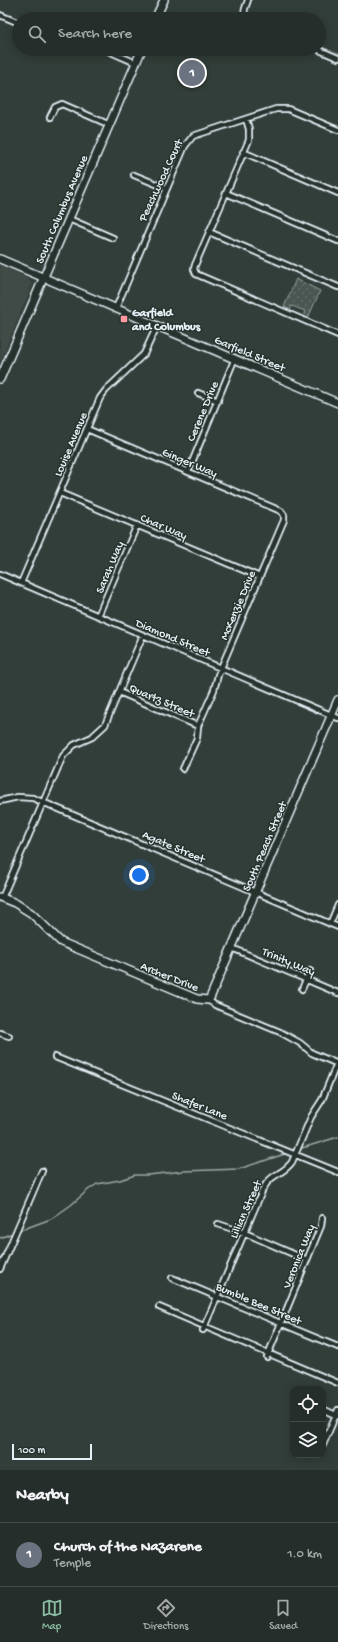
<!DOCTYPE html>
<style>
:root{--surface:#262e2b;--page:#323a37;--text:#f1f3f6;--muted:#a4a8a9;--line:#424a47;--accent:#8abfa5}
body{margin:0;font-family:"Gochi Hand",sans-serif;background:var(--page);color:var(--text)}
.controls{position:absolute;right:12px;bottom:12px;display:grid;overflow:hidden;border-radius:8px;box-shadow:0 2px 10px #0003}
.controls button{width:36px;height:36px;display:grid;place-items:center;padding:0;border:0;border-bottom:1px solid var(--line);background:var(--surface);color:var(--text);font:20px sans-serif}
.scale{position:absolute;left:12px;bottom:10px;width:80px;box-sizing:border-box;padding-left:4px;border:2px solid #e8f1f8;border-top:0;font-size:11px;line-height:14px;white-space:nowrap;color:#e8f1f8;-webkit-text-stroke:3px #26332d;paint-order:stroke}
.you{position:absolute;left:139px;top:875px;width:14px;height:14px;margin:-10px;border:3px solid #fff;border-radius:50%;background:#1a73e8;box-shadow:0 0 0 6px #1a73e833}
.badge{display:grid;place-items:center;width:26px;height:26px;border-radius:50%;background:var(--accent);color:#fff;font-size:13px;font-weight:700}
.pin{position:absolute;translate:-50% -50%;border:2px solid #fff;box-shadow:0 1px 4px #0006}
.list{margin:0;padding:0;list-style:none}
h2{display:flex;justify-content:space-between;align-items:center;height:52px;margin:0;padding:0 16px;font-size:17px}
h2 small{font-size:13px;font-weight:400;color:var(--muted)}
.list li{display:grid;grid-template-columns:26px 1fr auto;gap:12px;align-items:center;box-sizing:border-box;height:64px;padding:0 16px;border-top:1px solid var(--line)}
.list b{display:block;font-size:15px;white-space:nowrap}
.list p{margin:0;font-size:13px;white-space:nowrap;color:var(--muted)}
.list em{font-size:13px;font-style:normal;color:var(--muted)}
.icon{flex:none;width:22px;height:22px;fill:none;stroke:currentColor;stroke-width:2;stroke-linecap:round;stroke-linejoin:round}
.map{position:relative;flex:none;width:338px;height:1470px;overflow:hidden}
.search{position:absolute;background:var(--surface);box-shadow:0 2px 10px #0003;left:12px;right:12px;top:12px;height:44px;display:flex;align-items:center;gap:10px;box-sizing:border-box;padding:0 14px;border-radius:22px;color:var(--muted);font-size:15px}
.sheet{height:116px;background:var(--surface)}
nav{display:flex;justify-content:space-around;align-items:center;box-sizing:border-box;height:56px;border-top:1px solid var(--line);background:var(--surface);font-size:11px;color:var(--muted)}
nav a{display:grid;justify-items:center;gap:2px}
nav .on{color:var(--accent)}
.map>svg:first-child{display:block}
.built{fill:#3f4b46}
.grass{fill:url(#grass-dots);stroke:#98a4a4}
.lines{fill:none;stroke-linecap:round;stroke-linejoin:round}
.stream{stroke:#9ea9ab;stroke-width:1.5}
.street-casing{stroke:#e8f1f8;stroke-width:8}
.secondary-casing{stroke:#e8f1f8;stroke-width:10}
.street{stroke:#26332d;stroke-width:4.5}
.secondary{stroke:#26332d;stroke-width:7}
.poi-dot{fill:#ff9aa2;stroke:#26332d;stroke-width:1.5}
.labels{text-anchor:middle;stroke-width:3;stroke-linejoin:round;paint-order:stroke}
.street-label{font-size:12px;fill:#e8f1f8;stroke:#26332d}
.poi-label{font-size:12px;font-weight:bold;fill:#e8f1f8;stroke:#26332d;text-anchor:start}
</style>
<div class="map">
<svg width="338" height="1470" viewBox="0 0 338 1470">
<defs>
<pattern id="grass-dots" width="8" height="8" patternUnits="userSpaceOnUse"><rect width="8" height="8" fill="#495651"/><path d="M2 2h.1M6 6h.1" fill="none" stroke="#636f6b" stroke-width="1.8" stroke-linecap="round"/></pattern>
</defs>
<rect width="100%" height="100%" fill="#323e39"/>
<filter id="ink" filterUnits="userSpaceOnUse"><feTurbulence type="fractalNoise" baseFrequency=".025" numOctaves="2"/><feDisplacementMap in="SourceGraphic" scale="8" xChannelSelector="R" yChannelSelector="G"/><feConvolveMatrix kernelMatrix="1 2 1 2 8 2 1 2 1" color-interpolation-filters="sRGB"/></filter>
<g filter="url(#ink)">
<path class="built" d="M 0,265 L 27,277 L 32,285 L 0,363 Z"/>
<path class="grass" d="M 296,279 L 320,291 L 308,318 L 303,316 L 305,311 L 292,306 L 290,310 L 284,307 Z"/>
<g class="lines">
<path class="stream" d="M 299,1149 L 338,1137
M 18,1231 L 51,1219 L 71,1205 L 88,1190 L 97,1184 L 120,1180 L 135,1175 L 148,1175 L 184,1171 L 239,1169 L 288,1153
M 0,1238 L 13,1233"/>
<defs>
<path id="street" d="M 0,15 L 19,23
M 248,19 C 241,13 246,7 248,0
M 104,49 L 136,63
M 317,49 L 338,58
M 50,117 L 55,107 L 62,104 L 110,125
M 246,119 L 249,129 L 249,140 L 195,265 L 194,269 L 196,274 L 338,335
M 243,152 L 338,193
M 134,175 L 166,188
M 226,193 L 338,241
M 69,219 L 113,238
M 209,232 L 338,287
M 116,308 L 185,146 L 193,136 L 276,109 L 288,109 L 293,111 L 338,130
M 198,393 L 218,401
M 87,429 L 281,511 L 284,515 L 284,520 L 218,675 L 214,690 L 198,726 L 197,738 L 183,769
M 188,472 L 235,358
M 60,493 L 260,577
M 0,574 L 338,718
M 21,583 L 100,398 L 106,390 L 144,354 L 157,326
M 98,616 L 137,525
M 119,692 L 198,726
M 0,801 L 18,797 L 33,798 L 338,927
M 2,898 L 63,756 L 74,745 L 92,737 L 105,725 L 143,635
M 330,924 L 338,905
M 232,948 L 338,993
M 302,989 L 310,971
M 208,1000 L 215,1005 L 280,1032 L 300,1043 L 312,1053 L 338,1064
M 0,1033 L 9,1036
M 55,1057 L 338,1172
M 218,1224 L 245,1233 L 307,1260
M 0,1269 L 42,1171
M 172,1278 L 338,1347
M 159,1307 L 338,1383
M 203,1330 L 263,1189 C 271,1173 283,1175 292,1162 L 311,1117 L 322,1100 L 337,1063
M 267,1357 L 321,1226 L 322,1218
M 323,1409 L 338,1416
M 323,1445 L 338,1410"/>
<path id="secondary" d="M 155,19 L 164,0
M 0,259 L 338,403
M 0,379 L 142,49
M 0,897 L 15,903 L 31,913 L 61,942 L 197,999 L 208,1000 L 210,998 L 338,700"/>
</defs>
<use href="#street" class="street-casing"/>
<use href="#secondary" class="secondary-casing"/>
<use href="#street" class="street"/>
<use href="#secondary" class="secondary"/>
</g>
</g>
<rect class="poi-dot" x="120" y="315" width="8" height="8" rx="2"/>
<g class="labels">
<g class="street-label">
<text transform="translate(160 180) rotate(-65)" y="4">Peachwood Court</text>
<text transform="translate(61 209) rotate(-67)" y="4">South Columbus Avenue</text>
<text transform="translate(250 353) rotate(23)" y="4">Garfield Street</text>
<text transform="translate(202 411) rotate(-67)" y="4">Cerene Drive</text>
<text transform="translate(70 444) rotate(-67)" y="4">Louise Avenue</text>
<text transform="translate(190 462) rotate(23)" y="4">Ginger Way</text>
<text transform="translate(164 526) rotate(23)" y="4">Char Way</text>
<text transform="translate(109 567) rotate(-67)" y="4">Sarah Way</text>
<text transform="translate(237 605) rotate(-67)" y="4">McKenzie Drive</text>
<text transform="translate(173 637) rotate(23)" y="4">Diamond Street</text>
<text transform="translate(162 700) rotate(23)" y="4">Quartz Street</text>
<text transform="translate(174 846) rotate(23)" y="4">Agate Street</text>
<text transform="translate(264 846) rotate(-67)" y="4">South Peach Street</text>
<text transform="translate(289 961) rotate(23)" y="4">Trinity Way</text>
<text transform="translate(170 976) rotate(22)" y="4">Archer Drive</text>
<text transform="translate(200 1105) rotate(22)" y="4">Shafer Lane</text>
<text transform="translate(245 1209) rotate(-66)" y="4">Lillian Street</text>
<text transform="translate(298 1256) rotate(-68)" y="4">Veronica Way</text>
<text transform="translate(259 1303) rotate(23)" y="4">Bumble Bee Street</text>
</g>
<g class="poi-label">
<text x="132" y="316">Garfield<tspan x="132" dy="14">and Columbus</tspan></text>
</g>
</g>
</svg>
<div class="controls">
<button><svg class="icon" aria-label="locate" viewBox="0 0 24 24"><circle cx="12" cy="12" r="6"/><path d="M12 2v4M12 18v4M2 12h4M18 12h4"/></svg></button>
<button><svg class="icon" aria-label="layers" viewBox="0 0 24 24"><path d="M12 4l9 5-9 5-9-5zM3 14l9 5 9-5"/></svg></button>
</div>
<div class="scale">100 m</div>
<div class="you"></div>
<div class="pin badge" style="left:192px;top:73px;background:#6b7280">1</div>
<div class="search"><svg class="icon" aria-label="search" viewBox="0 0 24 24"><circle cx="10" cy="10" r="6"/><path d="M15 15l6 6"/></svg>Search here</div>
</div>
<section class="sheet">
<h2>Nearby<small></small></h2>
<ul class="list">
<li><span class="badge" style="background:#6b7280">1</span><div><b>Church of the Nazarene</b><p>Temple</p></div><em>1.0 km</em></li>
</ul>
</section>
<nav>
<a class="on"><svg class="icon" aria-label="map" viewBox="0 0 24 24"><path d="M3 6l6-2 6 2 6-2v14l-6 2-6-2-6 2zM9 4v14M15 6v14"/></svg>Map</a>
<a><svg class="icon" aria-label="directions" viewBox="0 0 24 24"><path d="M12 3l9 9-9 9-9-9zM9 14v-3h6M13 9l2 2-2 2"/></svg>Directions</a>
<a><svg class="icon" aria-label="saved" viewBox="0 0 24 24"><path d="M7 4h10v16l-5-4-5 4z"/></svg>Saved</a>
</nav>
